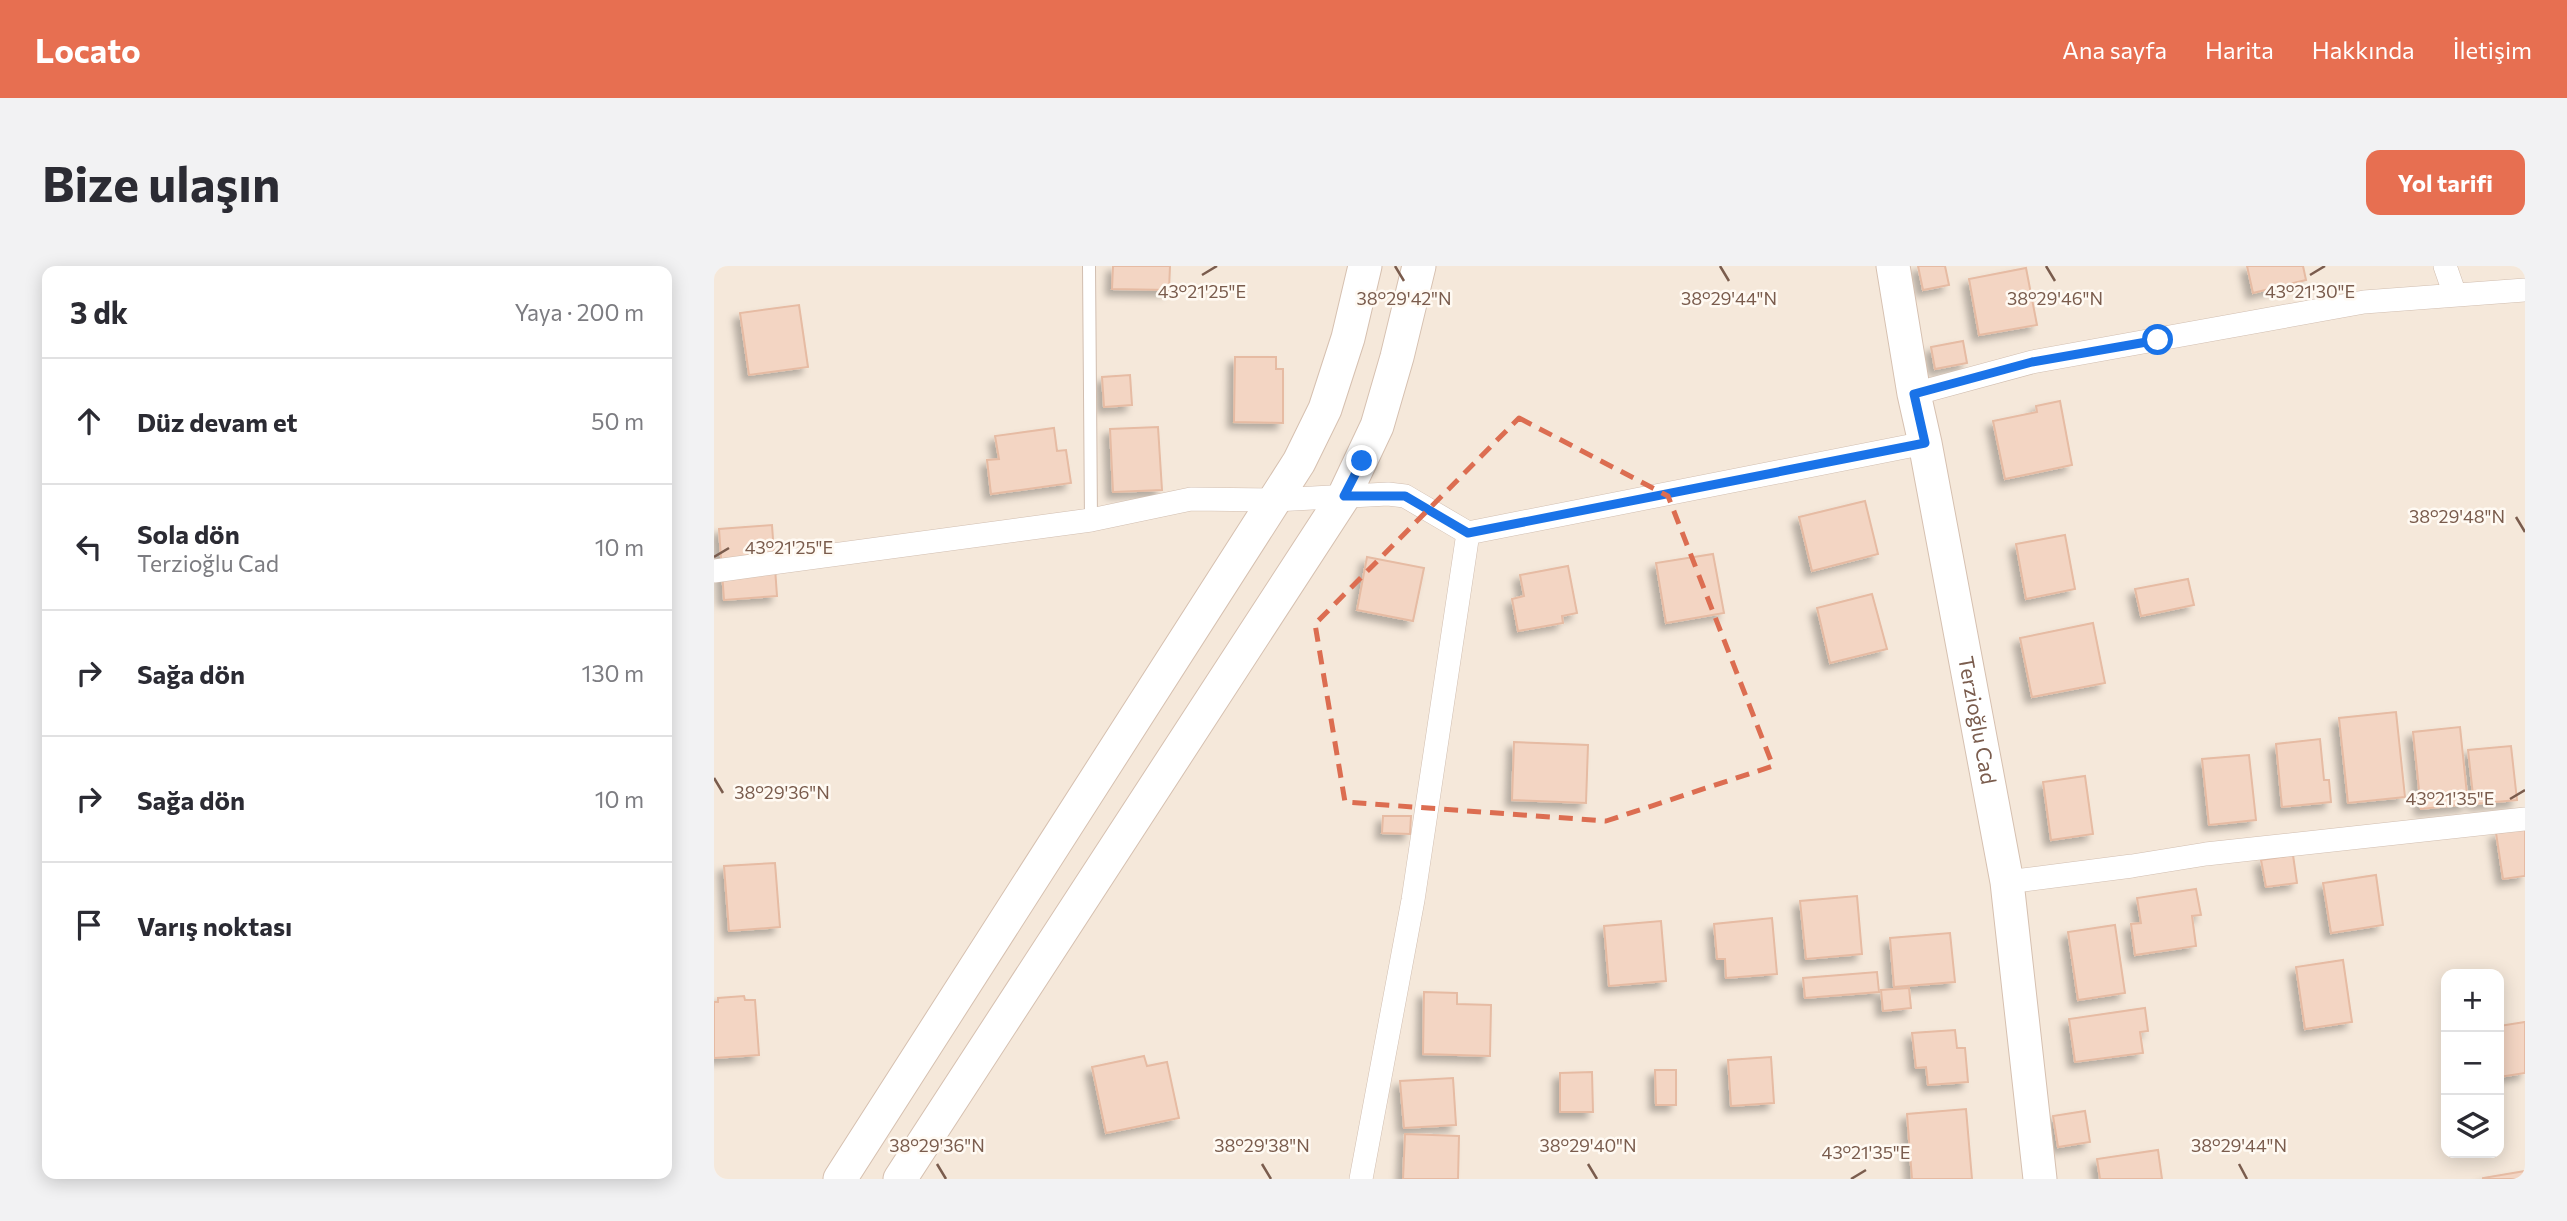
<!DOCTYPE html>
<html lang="tr">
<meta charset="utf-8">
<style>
:root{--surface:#fff;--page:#f2f2f3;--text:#2b2b33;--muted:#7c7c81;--line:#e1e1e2;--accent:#e76f51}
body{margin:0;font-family:Commissioner,sans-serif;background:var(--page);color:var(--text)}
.controls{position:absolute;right:21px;bottom:21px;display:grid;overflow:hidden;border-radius:14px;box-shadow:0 4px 18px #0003}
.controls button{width:63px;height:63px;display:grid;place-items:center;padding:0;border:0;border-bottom:2px solid var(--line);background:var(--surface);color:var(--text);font:35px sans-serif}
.stop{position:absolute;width:21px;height:21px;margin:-16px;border:5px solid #1a73e8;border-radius:50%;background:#fff}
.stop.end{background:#1a73e8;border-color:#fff;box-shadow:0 2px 7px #0008}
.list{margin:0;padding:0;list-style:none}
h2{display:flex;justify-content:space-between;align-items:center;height:91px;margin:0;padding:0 28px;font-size:30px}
h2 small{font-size:23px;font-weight:400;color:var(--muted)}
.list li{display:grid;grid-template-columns:46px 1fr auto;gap:21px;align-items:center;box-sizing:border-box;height:126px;padding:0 28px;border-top:2px solid var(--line)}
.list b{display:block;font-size:26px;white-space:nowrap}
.list p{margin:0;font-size:23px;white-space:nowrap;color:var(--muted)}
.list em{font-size:23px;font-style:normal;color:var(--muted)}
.icon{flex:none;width:38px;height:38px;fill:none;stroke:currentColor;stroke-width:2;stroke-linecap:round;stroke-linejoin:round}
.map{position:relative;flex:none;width:1811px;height:913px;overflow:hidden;border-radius:14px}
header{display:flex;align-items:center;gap:42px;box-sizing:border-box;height:98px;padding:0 35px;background:var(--accent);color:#fff}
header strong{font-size:33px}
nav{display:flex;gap:38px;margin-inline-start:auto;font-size:24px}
.intro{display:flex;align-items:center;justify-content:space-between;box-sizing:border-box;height:168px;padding:0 42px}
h1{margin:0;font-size:49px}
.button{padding:18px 32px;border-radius:14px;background:var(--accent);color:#fff;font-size:24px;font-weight:700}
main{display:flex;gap:42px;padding:0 42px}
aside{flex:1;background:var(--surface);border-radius:14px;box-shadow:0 4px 18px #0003}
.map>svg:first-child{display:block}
.residential{fill:#f5e8da;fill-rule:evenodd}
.building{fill:#f3d5c3;stroke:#e6bba3;stroke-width:2;filter:url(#shadow)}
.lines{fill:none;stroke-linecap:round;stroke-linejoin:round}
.lane-casing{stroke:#d1beb0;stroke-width:14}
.street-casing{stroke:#d1beb0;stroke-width:24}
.secondary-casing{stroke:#d6c0b0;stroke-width:35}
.lane{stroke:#fff;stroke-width:12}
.street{stroke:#fff;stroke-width:23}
.secondary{stroke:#fff;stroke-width:33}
.route{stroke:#1a73e8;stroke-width:9}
.marked{fill:none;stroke:#dc6d51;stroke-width:5;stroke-dasharray:14 9;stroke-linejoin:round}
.ticks{fill:none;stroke:#7a5c4d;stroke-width:2.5}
.labels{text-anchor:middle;stroke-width:5;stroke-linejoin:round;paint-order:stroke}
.street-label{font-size:21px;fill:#7a5c4d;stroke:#fffaf3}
.ticks-label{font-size:18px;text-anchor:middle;fill:#7a5c4d;stroke:#fffaf3;stroke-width:5;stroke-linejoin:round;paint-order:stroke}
</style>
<header>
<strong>Locato</strong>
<nav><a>Ana sayfa</a><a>Harita</a><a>Hakkında</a><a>İletişim</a></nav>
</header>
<div class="intro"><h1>Bize ulaşın</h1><a class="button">Yol tarifi</a></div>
<main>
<aside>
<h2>3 dk<small>Yaya · 200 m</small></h2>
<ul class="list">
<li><svg class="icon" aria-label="ahead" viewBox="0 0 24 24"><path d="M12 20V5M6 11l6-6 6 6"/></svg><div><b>Düz devam et</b></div><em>50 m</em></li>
<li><svg class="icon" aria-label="left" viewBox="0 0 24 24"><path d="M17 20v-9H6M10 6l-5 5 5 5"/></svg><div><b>Sola dön</b><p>Terzioğlu Cad</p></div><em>10 m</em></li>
<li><svg class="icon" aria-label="right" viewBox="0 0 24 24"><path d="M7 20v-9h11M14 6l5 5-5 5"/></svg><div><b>Sağa dön</b></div><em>130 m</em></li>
<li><svg class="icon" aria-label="right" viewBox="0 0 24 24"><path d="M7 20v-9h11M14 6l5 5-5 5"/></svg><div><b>Sağa dön</b></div><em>10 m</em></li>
<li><svg class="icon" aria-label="arrive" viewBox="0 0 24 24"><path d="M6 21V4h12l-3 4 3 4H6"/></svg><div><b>Varış noktası</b></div></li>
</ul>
</aside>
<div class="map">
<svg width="1811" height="913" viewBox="0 0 1811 913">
<defs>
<filter id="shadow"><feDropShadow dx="-6" dy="6" stdDeviation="3.5" flood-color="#0004"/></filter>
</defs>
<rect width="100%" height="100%" fill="#fdf6ec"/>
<path class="residential" d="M 0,0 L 1811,0 L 1811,913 L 0,913 ZM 1732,708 L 1785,708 L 1785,887 L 1732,887 Z"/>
<path class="building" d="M 399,0 L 456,0 L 455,24 L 398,23 Z
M 1204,0 L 1231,0 L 1235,19 L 1209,24 Z
M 1533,0 L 1589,0 L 1592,14 L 1539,27 Z
M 1312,2 L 1323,59 L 1265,69 L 1255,13 Z
M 85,39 L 94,101 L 35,109 L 26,47 Z
M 1249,75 L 1253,97 L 1221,103 L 1217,81 Z
M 521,91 L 562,91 L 562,103 L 569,103 L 569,157 L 520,156 Z
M 416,109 L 418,139 L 390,141 L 388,111 Z
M 1346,135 L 1358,199 L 1291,213 L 1279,155 L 1323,146 L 1322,140 Z
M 444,161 L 448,224 L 399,226 L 396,163 Z
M 340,162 L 343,185 L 352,184 L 357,217 L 277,228 L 273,194 L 285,193 L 281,170 Z
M 1151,235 L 1164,288 L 1098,305 L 1085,251 Z
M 58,259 L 63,330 L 10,334 L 5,263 Z
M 1351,269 L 1361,323 L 1312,333 L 1302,278 Z
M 999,288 L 1010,347 L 952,357 L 942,297 Z
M 653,291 L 710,302 L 699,355 L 643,344 Z
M 854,300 L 863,347 L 848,350 L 849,357 L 804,365 L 798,333 L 810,330 L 806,309 Z
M 1474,313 L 1480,339 L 1427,350 L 1421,323 Z
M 1158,328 L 1173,383 L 1116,397 L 1103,342 Z
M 1379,357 L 1391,417 L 1318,431 L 1306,372 Z
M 1682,446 L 1691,531 L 1634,537 L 1625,452 Z
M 1746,461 L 1754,538 L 1707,543 L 1699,466 Z
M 1606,473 L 1610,514 L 1615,514 L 1617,536 L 1568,541 L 1562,478 Z
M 800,476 L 874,479 L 872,537 L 798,534 Z
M 1797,480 L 1803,534 L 1760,538 L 1754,484 Z
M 1535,489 L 1542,554 L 1495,559 L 1488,493 Z
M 1371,510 L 1379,568 L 1337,574 L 1329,516 Z
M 669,550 L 697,550 L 696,568 L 668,567 Z
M 1811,563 L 1811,610 L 1789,613 L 1782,567 Z
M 1579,589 L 1583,617 L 1552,621 L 1547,594 Z
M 61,597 L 66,661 L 15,665 L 10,600 Z
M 1662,609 L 1669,659 L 1617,667 L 1609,617 Z
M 1482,623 L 1487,649 L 1478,650 L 1482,680 L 1421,689 L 1417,658 L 1427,657 L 1423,632 Z
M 1143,630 L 1148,688 L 1092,693 L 1086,635 Z
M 1058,652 L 1063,708 L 1012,712 L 1011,693 L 1003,693 L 1000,658 Z
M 947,655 L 952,715 L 895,720 L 890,660 Z
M 1401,659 L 1411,727 L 1364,734 L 1354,666 Z
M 1236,667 L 1241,716 L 1180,721 L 1176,672 Z
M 1629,694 L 1638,756 L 1591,763 L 1582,701 Z
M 1163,706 L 1165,726 L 1091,732 L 1089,712 Z
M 1195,722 L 1197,742 L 1169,745 L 1167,724 Z
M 710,726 L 743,727 L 743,738 L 777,739 L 776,790 L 709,788 Z
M 30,730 L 31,734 L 41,734 L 45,789 L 0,792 L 0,736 L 4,736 L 4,732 Z
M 1431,742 L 1434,765 L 1426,766 L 1429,787 L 1361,796 L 1355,753 Z
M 1811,756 L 1811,807 L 1785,811 L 1785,760 Z
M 1241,764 L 1243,782 L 1251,782 L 1254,816 L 1214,819 L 1212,801 L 1202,802 L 1198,767 Z
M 430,790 L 433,800 L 453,796 L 465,852 L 392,867 L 378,801 Z
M 1057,791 L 1060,837 L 1017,840 L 1014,794 Z
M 941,804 L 962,804 L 962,839 L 942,839 Z
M 878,806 L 879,846 L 846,846 L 846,807 Z
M 739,812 L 742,859 L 690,862 L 686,815 Z
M 1252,843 L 1258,913 L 1198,913 L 1193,848 Z
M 1371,845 L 1376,876 L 1344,881 L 1339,850 Z
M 691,868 L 745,870 L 744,913 L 689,913 Z
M 1444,884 L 1448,913 L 1386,913 L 1383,893 Z
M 1811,905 L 1811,913 L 1769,913 L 1769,912 Z"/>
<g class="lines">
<defs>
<path id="lane" d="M 375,0 L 377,254"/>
<path id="street" d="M 1731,0 L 1741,29
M 1200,128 L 1318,96 L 1650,36 L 1811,24
M 0,305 L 377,254 L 477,233 L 561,234 L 674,228 L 691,230 L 754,267 L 1211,177
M 1293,616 L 1418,600 L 1492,588 L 1811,553
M 647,913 L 699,634 L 754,267"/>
<g id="secondary">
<path id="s1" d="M 1179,0 L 1200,128 L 1211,177 L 1293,616 L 1326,913"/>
<path d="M 126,913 L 585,196 L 611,143 L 634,72 L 651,0"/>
<path d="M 186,913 L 630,230 L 663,160 L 683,91 L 705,0"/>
</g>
</defs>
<use href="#lane" class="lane-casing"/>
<use href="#street" class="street-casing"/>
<use href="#secondary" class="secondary-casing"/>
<use href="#lane" class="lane"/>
<use href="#street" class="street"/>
<use href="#secondary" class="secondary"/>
</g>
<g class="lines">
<path class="route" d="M 648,195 L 630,230 L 691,230 L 754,267 L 1211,177 L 1200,128 L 1318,96 L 1444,74"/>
</g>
<path class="marked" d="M 805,152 L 954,230 L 1059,500 L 892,555 L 631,536 L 601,358 Z"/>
<path class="ticks" d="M 681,0 L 690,15M 1006,0 L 1015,15M 1332,0 L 1341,15M 488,9 L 503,0M 1596,9 L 1611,0M 1802,251 L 1811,266M 0,291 L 15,282M 0,512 L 9,527M 1796,533 L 1811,524M 223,898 L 232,913M 548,898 L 557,913M 874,898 L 883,913M 1525,898 L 1533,913M 1137,913 L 1152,904"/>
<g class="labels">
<g class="street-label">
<text dy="7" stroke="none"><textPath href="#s1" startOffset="462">Terzioğlu Cad</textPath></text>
</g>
</g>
<g class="ticks-label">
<text x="488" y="32">43°21'25"E</text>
<text x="1596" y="32">43°21'30"E</text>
<text x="690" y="39">38°29'42"N</text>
<text x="1015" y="39">38°29'44"N</text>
<text x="1341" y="39">38°29'46"N</text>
<text x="1743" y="257">38°29'48"N</text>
<text x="75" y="288">43°21'25"E</text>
<text x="68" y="533">38°29'36"N</text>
<text x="1736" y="539">43°21'35"E</text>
<text x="223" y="886">38°29'36"N</text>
<text x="548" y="886">38°29'38"N</text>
<text x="874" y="886">38°29'40"N</text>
<text x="1525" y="886">38°29'44"N</text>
<text x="1152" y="893">43°21'35"E</text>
</g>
</svg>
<div class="controls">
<button>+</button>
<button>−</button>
<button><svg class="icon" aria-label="layers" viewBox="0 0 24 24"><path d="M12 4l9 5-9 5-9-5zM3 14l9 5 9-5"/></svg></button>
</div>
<div class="stop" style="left:1444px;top:74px"></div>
<div class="stop end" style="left:648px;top:195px"></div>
</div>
</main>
